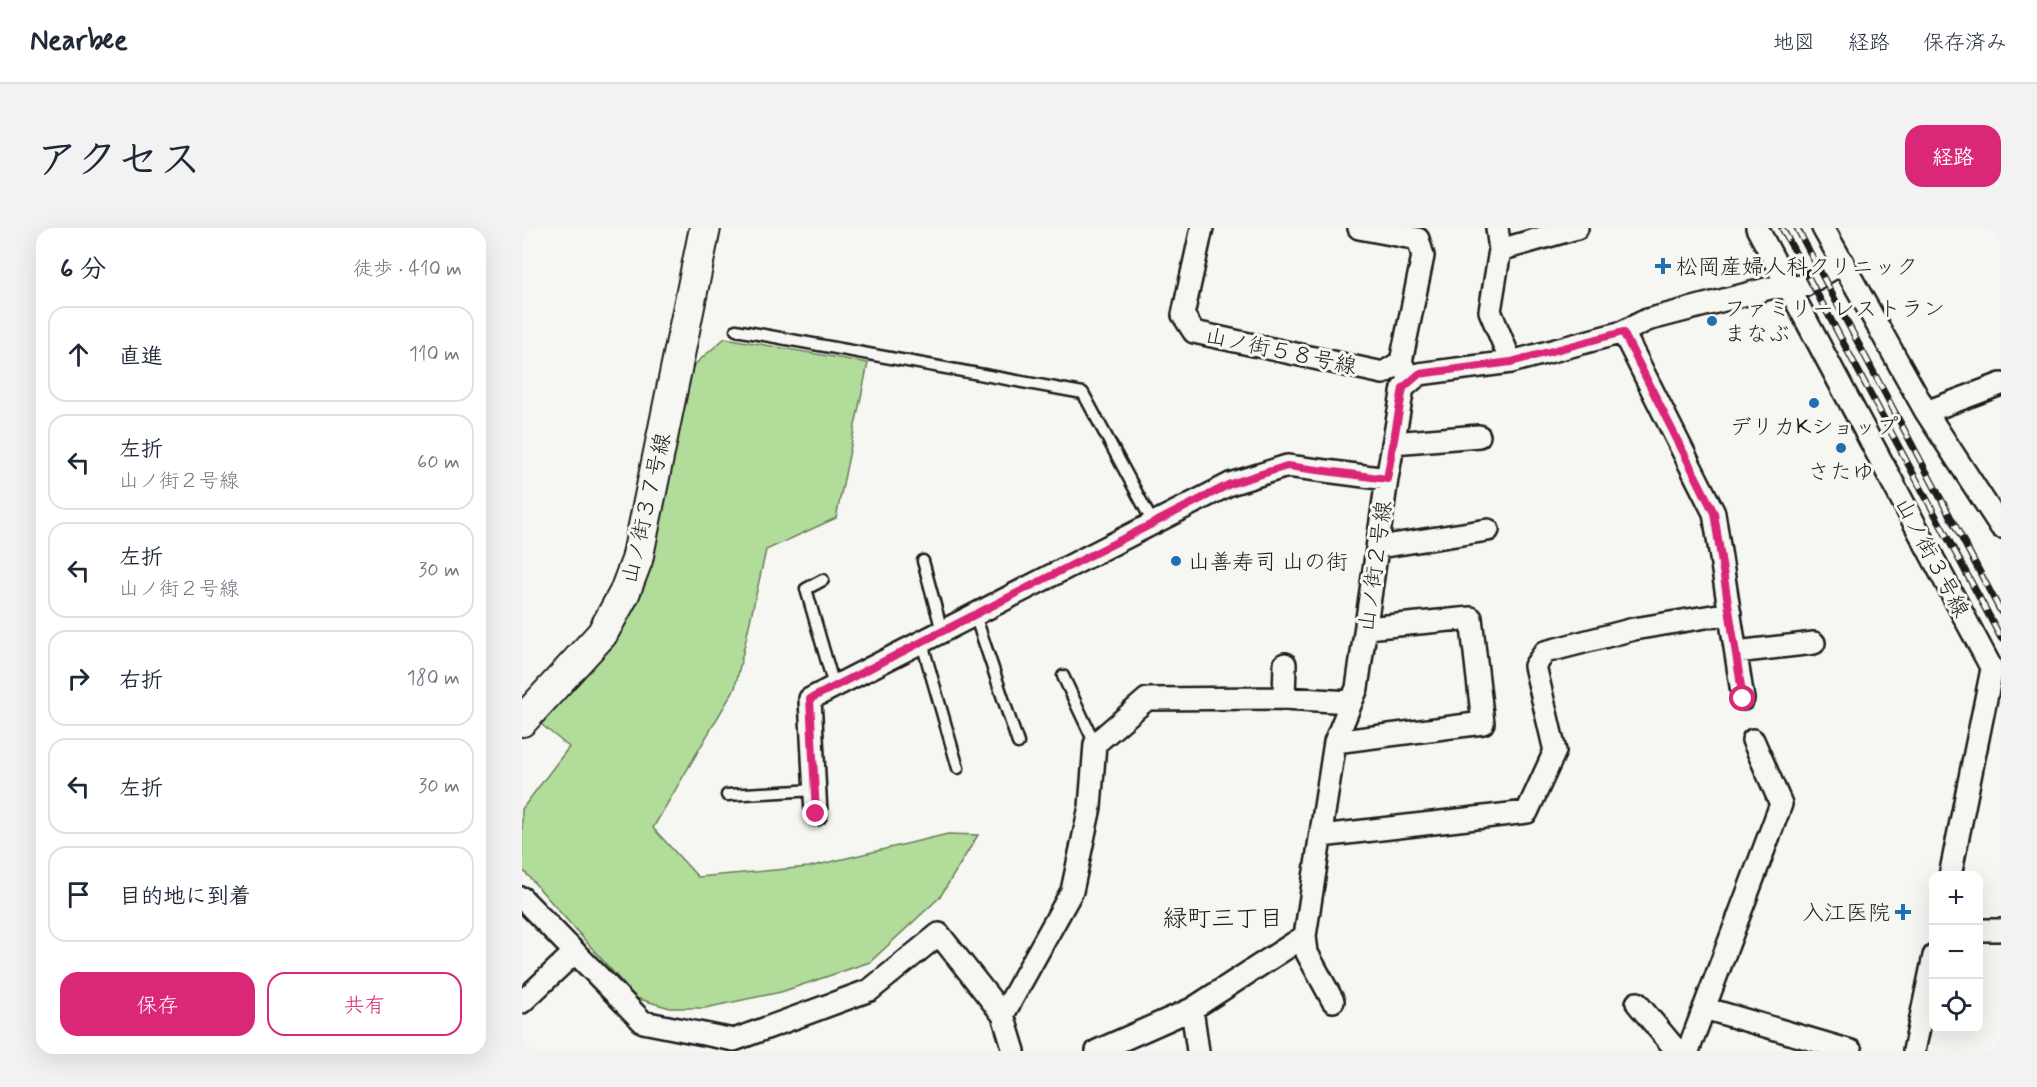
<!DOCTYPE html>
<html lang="ja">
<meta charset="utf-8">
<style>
:root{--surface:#fff;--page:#f2f2f3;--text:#1f2937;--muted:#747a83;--line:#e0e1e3;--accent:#db2777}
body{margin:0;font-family:Mynerve,"Klee One",sans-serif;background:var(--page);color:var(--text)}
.controls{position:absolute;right:18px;bottom:18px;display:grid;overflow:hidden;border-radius:12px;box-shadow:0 6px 24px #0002}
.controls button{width:54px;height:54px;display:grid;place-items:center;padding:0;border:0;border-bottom:2px solid var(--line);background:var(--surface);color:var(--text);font:30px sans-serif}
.stop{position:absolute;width:18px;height:18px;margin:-14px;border:4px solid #db2777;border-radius:50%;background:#fff}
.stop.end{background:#db2777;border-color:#fff;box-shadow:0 2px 6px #0008}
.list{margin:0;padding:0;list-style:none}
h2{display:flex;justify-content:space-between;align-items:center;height:78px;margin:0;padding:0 24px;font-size:26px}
h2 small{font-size:20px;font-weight:400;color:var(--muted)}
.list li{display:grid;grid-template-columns:39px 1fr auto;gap:18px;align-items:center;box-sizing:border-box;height:96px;margin:0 12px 12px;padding:0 12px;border:2px solid var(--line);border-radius:18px}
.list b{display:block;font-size:22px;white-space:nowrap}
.list p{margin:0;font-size:20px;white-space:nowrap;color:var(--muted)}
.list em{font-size:20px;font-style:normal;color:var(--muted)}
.actions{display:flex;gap:12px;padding:18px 24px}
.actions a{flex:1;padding:14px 0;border:2px solid var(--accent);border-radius:18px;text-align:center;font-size:21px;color:var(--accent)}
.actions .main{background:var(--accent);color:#fff}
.icon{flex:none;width:33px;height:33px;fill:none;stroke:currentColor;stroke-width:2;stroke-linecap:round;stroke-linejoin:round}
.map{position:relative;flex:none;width:1479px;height:823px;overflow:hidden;border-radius:18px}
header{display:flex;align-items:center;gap:36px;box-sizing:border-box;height:84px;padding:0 30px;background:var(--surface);border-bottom:2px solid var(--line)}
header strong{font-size:28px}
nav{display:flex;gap:33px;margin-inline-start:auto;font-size:21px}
.intro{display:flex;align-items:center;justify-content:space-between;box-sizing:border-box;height:144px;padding:0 36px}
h1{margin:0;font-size:42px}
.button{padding:15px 27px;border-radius:18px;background:var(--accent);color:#fff;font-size:21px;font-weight:700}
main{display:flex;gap:36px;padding:0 36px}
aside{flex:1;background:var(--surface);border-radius:18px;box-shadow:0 6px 24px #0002}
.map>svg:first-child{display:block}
.green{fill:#b2dc99;stroke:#677c5a;stroke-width:1.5}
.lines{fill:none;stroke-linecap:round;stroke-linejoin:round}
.lane-casing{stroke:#1c1c1c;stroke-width:15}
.street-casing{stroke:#1c1c1c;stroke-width:26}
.secondary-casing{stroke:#1c1c1c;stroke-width:34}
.lane{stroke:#f6f6f2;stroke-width:10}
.street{stroke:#f6f6f2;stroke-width:21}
.secondary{stroke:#f6f6f2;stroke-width:30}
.rail-casing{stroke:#1c1c1c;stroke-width:7}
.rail{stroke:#f6f6f2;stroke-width:4.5;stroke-dasharray:14;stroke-linecap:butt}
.route{stroke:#db2777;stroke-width:8}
.poi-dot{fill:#1f6fb2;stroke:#f6f6f2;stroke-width:2}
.labels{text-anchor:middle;stroke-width:6;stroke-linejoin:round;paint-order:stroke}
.poi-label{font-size:22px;fill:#1c1c1c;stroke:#f6f6f2;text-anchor:start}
.street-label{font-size:22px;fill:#1c1c1c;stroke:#f6f6f2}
.neighbourhood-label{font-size:24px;fill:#1c1c1c;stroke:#f6f6f2}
</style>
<header>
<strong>Nearbee</strong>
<nav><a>地図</a><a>経路</a><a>保存済み</a></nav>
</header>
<div class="intro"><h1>アクセス</h1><a class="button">経路</a></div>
<main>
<aside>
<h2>6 分<small>徒歩 · 410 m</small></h2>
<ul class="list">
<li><svg class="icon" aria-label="ahead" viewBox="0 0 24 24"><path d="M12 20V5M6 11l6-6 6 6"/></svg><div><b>直進</b></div><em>110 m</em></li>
<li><svg class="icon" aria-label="left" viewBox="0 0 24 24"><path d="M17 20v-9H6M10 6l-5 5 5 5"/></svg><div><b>左折</b><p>山ノ街２号線</p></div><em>60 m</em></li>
<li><svg class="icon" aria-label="left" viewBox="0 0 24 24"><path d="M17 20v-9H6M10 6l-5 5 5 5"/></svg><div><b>左折</b><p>山ノ街２号線</p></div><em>30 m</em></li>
<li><svg class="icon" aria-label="right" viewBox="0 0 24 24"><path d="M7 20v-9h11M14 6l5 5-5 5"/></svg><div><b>右折</b></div><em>180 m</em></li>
<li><svg class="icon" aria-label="left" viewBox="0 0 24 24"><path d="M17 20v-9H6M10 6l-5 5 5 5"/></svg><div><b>左折</b></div><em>30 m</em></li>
<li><svg class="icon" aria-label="arrive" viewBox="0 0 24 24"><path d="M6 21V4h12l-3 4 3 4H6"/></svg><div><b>目的地に到着</b></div></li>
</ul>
<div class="actions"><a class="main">保存</a><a>共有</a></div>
</aside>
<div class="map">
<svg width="1479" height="823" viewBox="0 0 1479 823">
<rect width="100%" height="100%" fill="#f6f6f2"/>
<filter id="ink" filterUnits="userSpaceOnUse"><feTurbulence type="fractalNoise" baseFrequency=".0167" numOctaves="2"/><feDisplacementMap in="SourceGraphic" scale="12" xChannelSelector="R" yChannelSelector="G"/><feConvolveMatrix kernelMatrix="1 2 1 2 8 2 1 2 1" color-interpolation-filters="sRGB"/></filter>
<g filter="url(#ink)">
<path class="green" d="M 203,110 L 346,135 L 314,290 L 244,322 L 213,460 L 131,600 L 176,649 L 287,639 L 426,606 L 456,607 L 418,669 L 348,734 L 259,764 L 183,780 L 148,780 L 114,770 L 0,641 L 0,581 L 47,519 L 15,493 L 94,396 L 164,144 Z"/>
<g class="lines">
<defs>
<path id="lane" d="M 214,102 L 561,165 L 631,295
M 401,333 L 420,403
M 301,352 L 284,361 L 312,458
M 453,387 L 496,515
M 400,415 L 436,540
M 541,448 L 573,516
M 205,567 L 293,562"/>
<path id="street" d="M 680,0 L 661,87 L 672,104 L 861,145 L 879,134
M 837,0 L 896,11 L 901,28 L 879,134 L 884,144
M 975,0 L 978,22 L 968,83 L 989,134
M 1235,0 L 1470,441 L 1428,648
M 1301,0 L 1404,184 L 1479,299
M 978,22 L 1055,0
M 1101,104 L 1192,285 L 1221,471
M 1404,184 L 1479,156
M 871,215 L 957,208
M 857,319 L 966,302
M 1214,424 L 1292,415
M 762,470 L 763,436
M 813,514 L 961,495 L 949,390 L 844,400
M 294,586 L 288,471 L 708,256 L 765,238 L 865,251
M 799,608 L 1005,584 L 1033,523 L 1013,438 L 1023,424 L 1112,401 L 1208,385
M 0,670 L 121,794 L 212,812 L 348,762 L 417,706 L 481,787 L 492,823
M 1456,702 L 1479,702
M 783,708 L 785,725 L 811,773
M 0,774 L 53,724
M 1115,775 L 1155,823
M 1182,780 L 1329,823
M 670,781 L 676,823
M 481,787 L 550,663 L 568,579 L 573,516 L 625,471 L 762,470 L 828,474
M 575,823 L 670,781 L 783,708 L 813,514 L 835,460 L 865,251 L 881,160 L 897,146 L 989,134 L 1101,104 L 1125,92 L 1248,60 L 1282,58 L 1321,34
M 1166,823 L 1259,576 L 1231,512
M 1392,823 L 1412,728"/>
<path id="secondary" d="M 0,493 L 80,406 L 102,366 L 115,332 L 183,0"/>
</defs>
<use href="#lane" class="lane-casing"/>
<use href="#street" class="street-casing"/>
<use href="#secondary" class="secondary-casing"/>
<use href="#lane" class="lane"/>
<use href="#street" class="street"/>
<use href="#secondary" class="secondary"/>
<defs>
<path id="rail" d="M 1260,0 L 1479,410
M 1275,0 L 1479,384"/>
</defs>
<use href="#rail" class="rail-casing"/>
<use href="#rail" class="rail"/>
</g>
</g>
<g class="lines" filter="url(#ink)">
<path class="route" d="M 294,586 L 288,471 L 708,256 L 765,238 L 865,251 L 881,160 L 897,146 L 989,134 L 1101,104 L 1192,285 L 1221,471"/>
</g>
<g class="poi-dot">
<path d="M1138 29h6v6h6v6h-6v6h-6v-6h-6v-6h6z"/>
<circle cx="1190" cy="93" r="6"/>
<circle cx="1292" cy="175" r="6"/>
<circle cx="1319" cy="220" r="6"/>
<circle cx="654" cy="333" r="6"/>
<path d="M1378 675h6v6h6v6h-6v6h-6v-6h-6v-6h6z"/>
</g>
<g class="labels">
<g class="poi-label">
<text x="1154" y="46">松岡産婦人科クリニック</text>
<text x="1202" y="88">ファミリーレストラン<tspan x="1202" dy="25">まなぶ</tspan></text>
<text x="1292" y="206" text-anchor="middle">デリカKショップ</text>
<text x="1319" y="251" text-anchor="middle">さたゆ</text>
<text x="666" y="341">山善寿司 山の街</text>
<text x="1368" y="692" text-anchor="end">入江医院</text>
</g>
<g class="street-label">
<text transform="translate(759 122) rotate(12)" y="8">山ノ街５８号線</text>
<text transform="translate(123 280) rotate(-77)" y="8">山ノ街３７号線</text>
<text transform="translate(1411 329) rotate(62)" y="8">山ノ街３号線</text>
<text transform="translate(852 338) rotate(-82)" y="8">山ノ街２号線</text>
</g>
<g class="neighbourhood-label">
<text x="701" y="698">緑町三丁目</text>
</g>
</g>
</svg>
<div class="controls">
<button>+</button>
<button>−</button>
<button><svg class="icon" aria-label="locate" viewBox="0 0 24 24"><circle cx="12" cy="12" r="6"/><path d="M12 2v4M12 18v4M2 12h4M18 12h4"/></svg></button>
</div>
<div class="stop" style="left:1221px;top:471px"></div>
<div class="stop end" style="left:294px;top:586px"></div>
</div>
</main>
